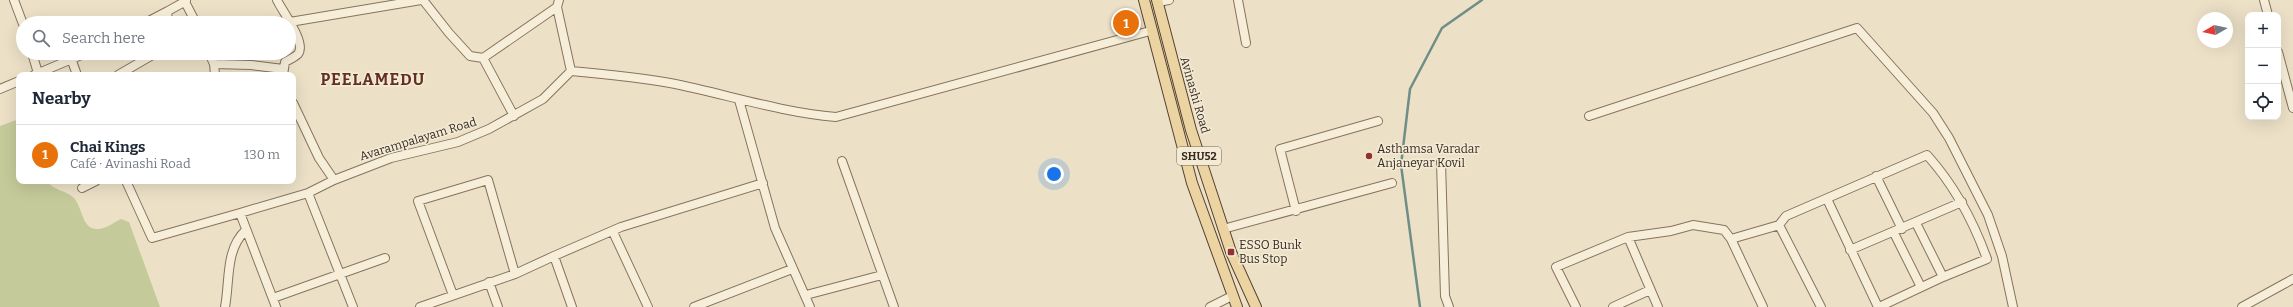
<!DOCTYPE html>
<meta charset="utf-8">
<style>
:root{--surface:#fff;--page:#f6f6f7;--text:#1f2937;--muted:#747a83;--line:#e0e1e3;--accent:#2563eb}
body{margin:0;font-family:Bitter,serif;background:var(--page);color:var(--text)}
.controls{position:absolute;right:12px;top:12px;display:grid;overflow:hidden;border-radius:8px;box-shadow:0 4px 16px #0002}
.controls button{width:36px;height:36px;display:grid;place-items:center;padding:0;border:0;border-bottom:1px solid var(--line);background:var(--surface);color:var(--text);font:20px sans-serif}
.compass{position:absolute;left:2197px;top:12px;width:36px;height:36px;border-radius:50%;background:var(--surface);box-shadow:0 4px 16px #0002;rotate:261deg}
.you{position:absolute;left:1054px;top:174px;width:14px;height:14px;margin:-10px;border:3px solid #fff;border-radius:50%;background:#1a73e8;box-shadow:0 0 0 6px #1a73e833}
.badge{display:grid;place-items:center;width:26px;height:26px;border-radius:50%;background:var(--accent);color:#fff;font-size:13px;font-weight:700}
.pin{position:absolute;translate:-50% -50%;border:2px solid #fff;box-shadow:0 1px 4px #0006}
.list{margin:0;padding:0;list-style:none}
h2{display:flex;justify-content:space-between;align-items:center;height:52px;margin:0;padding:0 16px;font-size:17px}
h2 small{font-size:13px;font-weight:400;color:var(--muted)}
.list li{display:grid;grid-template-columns:26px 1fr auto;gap:12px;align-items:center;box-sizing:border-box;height:60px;padding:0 16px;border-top:1px solid var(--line)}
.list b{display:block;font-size:15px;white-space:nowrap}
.list p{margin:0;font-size:13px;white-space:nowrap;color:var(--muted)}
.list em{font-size:13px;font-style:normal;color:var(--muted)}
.icon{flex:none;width:22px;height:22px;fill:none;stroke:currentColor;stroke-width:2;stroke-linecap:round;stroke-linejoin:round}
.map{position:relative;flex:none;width:2293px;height:307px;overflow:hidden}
.search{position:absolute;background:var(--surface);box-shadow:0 4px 16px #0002;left:16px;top:16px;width:280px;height:44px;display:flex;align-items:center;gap:10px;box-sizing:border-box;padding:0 14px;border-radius:22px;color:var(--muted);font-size:15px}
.panel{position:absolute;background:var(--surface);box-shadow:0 4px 16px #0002;left:16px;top:72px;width:280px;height:112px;border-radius:8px}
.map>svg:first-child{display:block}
.green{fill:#c5ca9b}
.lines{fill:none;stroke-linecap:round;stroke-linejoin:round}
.stream{stroke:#6f8e86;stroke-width:2.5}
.minor-casing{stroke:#87735d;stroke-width:10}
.major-casing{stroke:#554131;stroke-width:12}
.minor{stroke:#f7eeda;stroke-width:8}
.major{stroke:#ecd4a2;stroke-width:10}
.poi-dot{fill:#923133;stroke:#f4ebd6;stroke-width:1.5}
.labels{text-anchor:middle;stroke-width:3;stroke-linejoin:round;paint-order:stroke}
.shield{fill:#f4ebd6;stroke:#706557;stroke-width:1}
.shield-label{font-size:11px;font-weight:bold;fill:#382b20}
.street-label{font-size:12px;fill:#382b20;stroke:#f4ebd6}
.poi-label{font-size:12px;fill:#382b20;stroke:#f4ebd6;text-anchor:start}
.district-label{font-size:16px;font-weight:bold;letter-spacing:1px;fill:#622f22;stroke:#f4ebd6}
</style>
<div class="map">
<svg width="2293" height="307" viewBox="0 0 2293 307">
<rect width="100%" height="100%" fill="#ece1c7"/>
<path class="green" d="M 19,119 L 19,181 L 47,181 C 54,191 65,190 73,197 C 83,206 81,230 98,229 C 105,229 115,222 121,219 L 129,222 L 160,307 L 0,307 L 0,126 Z"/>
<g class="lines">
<path class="stream" d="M 1420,307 L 1401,165 L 1410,89 L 1442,28 L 1482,0"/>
<defs>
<path id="minor" d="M 14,0 L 23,24
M 184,0 L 196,23
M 277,0 C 282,11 307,43 298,54 C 295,57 289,60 285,62 L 283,75
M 423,0 L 449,33 L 470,56 L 483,58 L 514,116
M 1238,0 L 1246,43
M 2264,0 L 2268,15
M 1158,2 L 1169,0
M 290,22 L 421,0
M 145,23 L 168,11
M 166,23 L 168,11 L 186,1
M 2278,52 L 2293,108
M 32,53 L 38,73
M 209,53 L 214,64 L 215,75
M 483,58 L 557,7
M 72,61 L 77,75
M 214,64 L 251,65 L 283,69
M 571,71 C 604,74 637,77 670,83 C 726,94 779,112 836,117 L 1150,31
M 34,75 L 86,53
M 118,75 L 156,53
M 0,89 L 19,81
M 739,100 L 775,228 L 810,307
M 293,103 L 319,158 L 334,180
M 1589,116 L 1857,28 L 1933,113 L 1949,138 L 1988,215 L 2002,256 L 2013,307
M 842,161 L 894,307
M 1441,162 L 1445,296 L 1449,307
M 1876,176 L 1902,229
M 126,181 L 152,238 L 240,213
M 82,188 L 96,181
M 308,193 L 353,307
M 1827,199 L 1878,307
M 1296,211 L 1280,149 L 1378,121
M 1916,223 L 1943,277
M 1779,225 L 1821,307
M 1223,229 L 1392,183
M 613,232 L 648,307
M 1894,233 L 1921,287
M 1628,237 L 1658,307
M 1731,239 L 1779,225 L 1786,216 L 1927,155 C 1955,186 1973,220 1987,259 L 1943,277 L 1879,307
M 1850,250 L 1962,202
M 554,256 L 621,227 L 763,183
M 489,282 L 498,307
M 453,295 L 418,201 L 488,180 L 515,274
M 806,295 L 882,275
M 273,298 L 385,258
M 225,307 C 230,281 225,249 246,230
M 276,307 L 240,213 L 308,193 L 334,180 L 391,158 L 458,142 L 489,129 L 543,99 L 571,71 L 557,7 L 559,0
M 420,307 L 515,274 L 554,256 L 572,307
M 694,307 L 792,269
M 1210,307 L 1232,296
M 1576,307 L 1556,267 L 1628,237 L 1671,231 L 1693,225 L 1724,230 L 1731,239 L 1763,307
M 1613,307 L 1650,290
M 2242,307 L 2293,279"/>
<path id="major" d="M 1144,0 L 1192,183 L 1237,307
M 1157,0 L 1191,130 L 1231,252 L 1256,307"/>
</defs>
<use href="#minor" class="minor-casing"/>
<use href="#major" class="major-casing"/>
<use href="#minor" class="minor"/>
<use href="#major" class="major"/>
</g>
<g class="poi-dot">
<circle cx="1369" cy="156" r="4"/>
<rect x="1227" y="248" width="8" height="8" rx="2"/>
</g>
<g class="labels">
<rect class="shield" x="1177" y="147" width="44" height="18" rx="3"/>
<g class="shield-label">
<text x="1199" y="160">SHU52</text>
</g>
<g class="street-label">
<text transform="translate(1195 95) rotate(74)" y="4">Avinashi Road</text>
<text transform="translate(418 139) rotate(-17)" y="4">Avarampalayam Road</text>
</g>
<g class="poi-label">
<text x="1377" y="153">Asthamsa Varadar<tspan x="1377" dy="14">Anjaneyar Kovil</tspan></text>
<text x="1239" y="249">ESSO Bunk<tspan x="1239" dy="14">Bus Stop</tspan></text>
</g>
<g class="district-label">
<text x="373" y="85">PEELAMEDU</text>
</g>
</g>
</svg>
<div class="controls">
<button>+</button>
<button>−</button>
<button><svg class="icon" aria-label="locate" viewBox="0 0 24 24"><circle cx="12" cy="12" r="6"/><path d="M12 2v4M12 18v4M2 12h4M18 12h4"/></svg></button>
</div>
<svg class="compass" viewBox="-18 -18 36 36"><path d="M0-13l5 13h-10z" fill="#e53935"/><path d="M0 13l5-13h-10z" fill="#747a83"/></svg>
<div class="you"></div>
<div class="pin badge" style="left:1126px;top:23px;background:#e8710a">1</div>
<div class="search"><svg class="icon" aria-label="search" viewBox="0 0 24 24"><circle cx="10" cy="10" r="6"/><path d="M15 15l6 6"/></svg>Search here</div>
<section class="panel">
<h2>Nearby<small></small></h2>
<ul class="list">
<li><span class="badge" style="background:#e8710a">1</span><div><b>Chai Kings</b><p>Café · Avinashi Road</p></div><em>130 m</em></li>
</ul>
</section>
</div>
